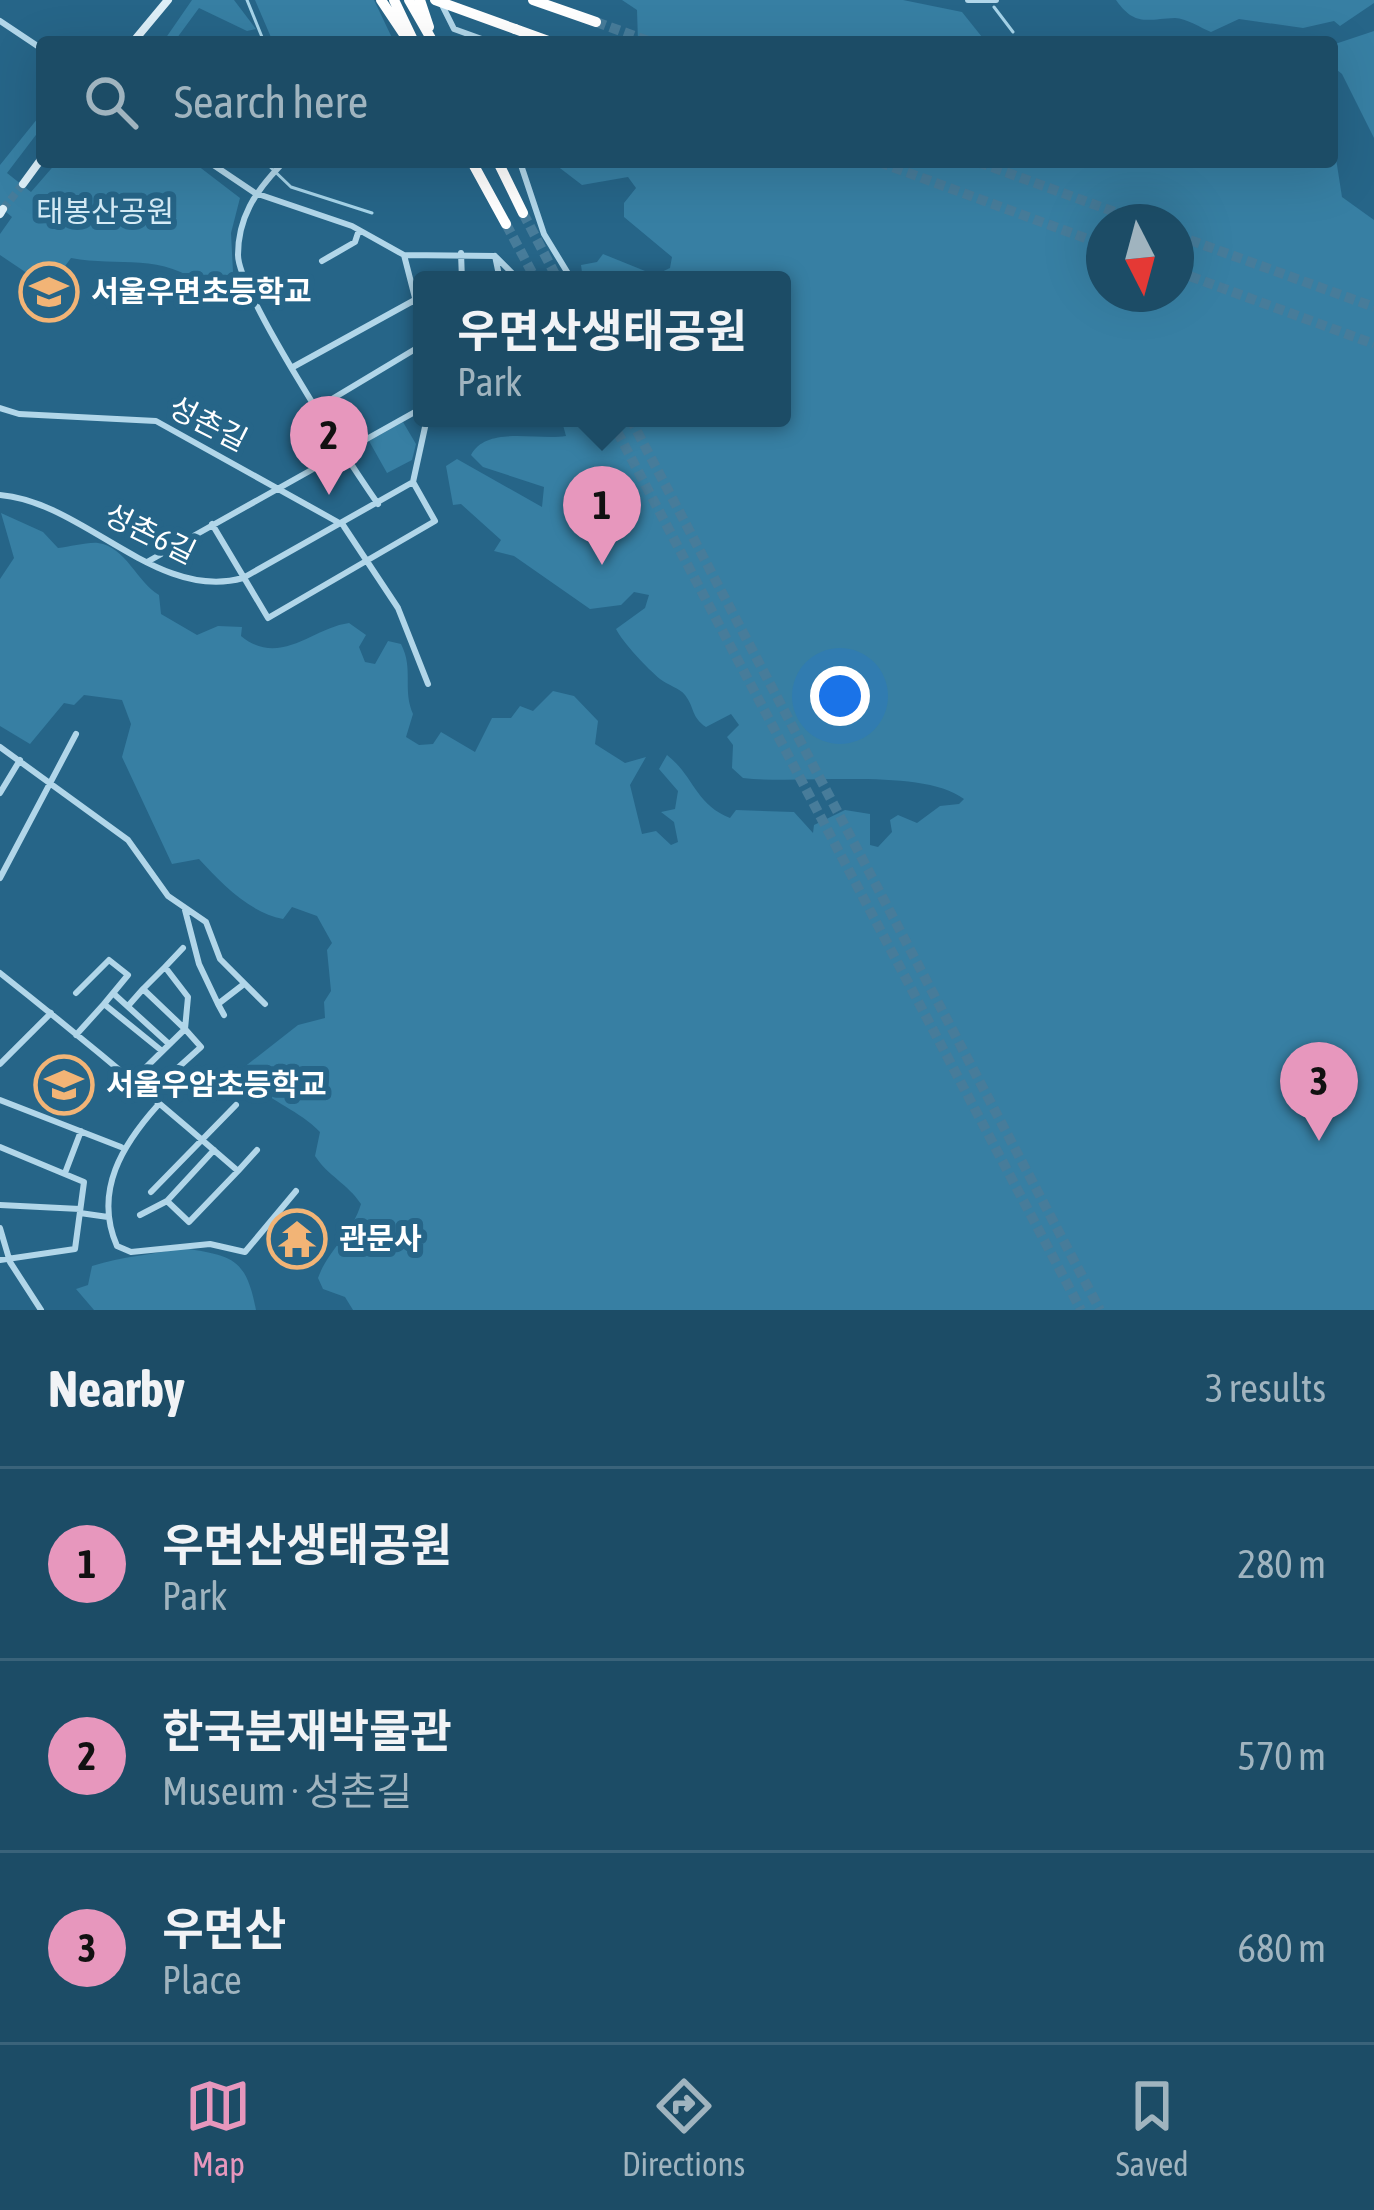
<!DOCTYPE html>
<meta charset="utf-8">
<style>
:root{--surface:#1c4c66;--page:#29566f;--text:#f1f3f6;--muted:#a0b4bf;--line:#3a637a;--accent:#e797bd}
body{margin:0;font-family:"Asap Condensed","Noto Sans KR",sans-serif;background:var(--page);color:var(--text)}
.compass{position:absolute;left:1086px;top:204px;width:108px;height:108px;border-radius:50%;background:var(--surface);box-shadow:0 12px 48px #0002;rotate:174deg}
.you{position:absolute;left:840px;top:696px;width:42px;height:42px;margin:-30px;border:9px solid #fff;border-radius:50%;background:#1a73e8;box-shadow:0 0 0 18px #1a73e833}
.badge{display:grid;place-items:center;width:78px;height:78px;border-radius:50%;background:var(--accent);color:#111;font-size:39px;font-weight:700}
.pin{position:absolute;translate:-50% -99px;filter:drop-shadow(0 3px 6px #0008)}
.pin::after{content:'';position:absolute;top:63px;width:42px;height:36px;background:inherit;clip-path:polygon(0 0,100% 0,50% 100%)}
.popup{position:absolute;left:413px;top:271px;width:378px;height:156px;box-sizing:border-box;display:grid;place-content:center;border-radius:12px;background:var(--surface);filter:drop-shadow(0 3px 9px #0005);font-size:39px;white-space:nowrap;color:var(--muted)}
.popup b{font-size:45px;color:var(--text)}
.popup::after{content:'';position:absolute;left:50%;top:100%;margin-left:-24px;border:24px solid transparent;border-top-color:var(--surface)}
.list{margin:0;padding:0;list-style:none}
h2{display:flex;justify-content:space-between;align-items:center;height:156px;margin:0;padding:0 48px;font-size:51px}
h2 small{font-size:39px;font-weight:400;color:var(--muted)}
.list li{display:grid;grid-template-columns:78px 1fr auto;gap:36px;align-items:center;box-sizing:border-box;height:192px;padding:0 48px;border-top:3px solid var(--line)}
.list b{display:block;font-size:45px;white-space:nowrap}
.list p{margin:0;font-size:39px;white-space:nowrap;color:var(--muted)}
.list em{font-size:39px;font-style:normal;color:var(--muted)}
.icon{flex:none;width:66px;height:66px;fill:none;stroke:currentColor;stroke-width:2;stroke-linecap:round;stroke-linejoin:round}
.map{position:relative;flex:none;width:1374px;height:1310px;overflow:hidden}
.search{position:absolute;background:var(--surface);box-shadow:0 12px 48px #0002;left:36px;right:36px;top:36px;height:132px;display:flex;align-items:center;gap:30px;box-sizing:border-box;padding:0 42px;border-radius:12px;color:var(--muted);font-size:45px}
.sheet{height:732px;background:var(--surface)}
nav{display:flex;justify-content:space-around;align-items:center;box-sizing:border-box;height:168px;border-top:3px solid var(--line);background:var(--surface);font-size:33px;color:var(--muted)}
nav a{display:grid;justify-items:center;gap:6px}
nav .on{color:var(--accent)}
.map>svg:first-child{display:block}
.green{fill:#377fa3;fill-rule:evenodd}
.lines{fill:none;stroke-linecap:round;stroke-linejoin:round}
.stream{stroke:#a6d4e9;stroke-width:3}
.secondary-tunnel{stroke:#477c9a;stroke-width:8;stroke-dasharray:8 4;stroke-linecap:butt}
.highway-tunnel{stroke:#477c9a;stroke-width:10;stroke-dasharray:10 5;stroke-linecap:butt}
.street{stroke:#b1d6e9;stroke-width:6}
.secondary{stroke:#dceef7;stroke-width:8}
.highway{stroke:#fff;stroke-width:10}
.highway-bridge{stroke:#fff;stroke-width:10}
.labels{text-anchor:middle;stroke-width:12;stroke-linejoin:round;paint-order:stroke}
.park-label{font-size:30px;fill:#d5ecf7;stroke:#266588}
.poi-label{font-size:30px;font-weight:bold;fill:#fff;stroke:#266588;text-anchor:start}
.street-label{font-size:30px;fill:#fff;stroke:#266588}
</style>
<div class="map">
<svg width="1374" height="1310" viewBox="0 0 1374 1310">
<rect width="100%" height="100%" fill="#266588"/>
<path class="green" d="M 192,0 L 234,0 L 256,29 L 247,31 L 199,8 L 174,42 L 163,42 Z
M 255,0 L 374,0 L 394,42 L 273,42 Z
M 622,0 L 903,0 L 962,12 L 986,42 L 638,42 L 637,10 Z
M 1116,0 L 1374,0 L 1374,3 L 1340,26 L 1334,21 L 1303,28 L 1239,19 L 1211,32 C 1201,28 1186,18 1175,18 C 1147,19 1135,27 1116,0 Z
M 1374,31 L 1374,138 L 1342,74 L 1332,66 L 1332,45 Z
M 42,113 L 42,127 L 7,173 L 31,192 L 57,162 L 193,162 L 240,198 L 231,233 L 233,272 L 204,287 C 163,252 119,267 71,258 L 49,288 L 0,255 L 0,234 L 12,217 L 0,207 L 0,165 Z
M 1332,133 L 1342,197 L 1374,220 L 1374,1310 L 353,1310 L 345,1297 L 323,1289 L 318,1278 C 328,1250 352,1234 361,1204 C 348,1184 328,1176 315,1156 L 320,1132 C 294,1105 261,1101 243,1068 L 298,1025 L 325,1018 L 324,1002 L 331,991 L 327,950 L 332,943 L 317,916 L 292,907 L 283,919 C 250,913 221,883 199,859 L 172,864 L 122,757 L 131,724 L 122,700 L 84,695 L 74,705 L 64,703 L 30,744 L 0,726 L 0,579 L 14,558 L 1,513 L 43,532 L 58,548 C 70,547 87,542 98,543 C 126,547 137,582 159,595 L 161,614 L 197,635 L 218,626 L 242,627 L 241,636 C 280,668 312,628 349,623 L 366,635 L 359,647 L 365,662 L 375,664 L 388,641 L 401,644 C 414,669 402,689 413,714 L 406,737 L 419,745 L 433,744 L 441,732 L 475,752 L 492,718 L 511,718 L 520,706 L 533,711 L 553,691 L 574,696 L 598,721 L 595,744 L 625,763 L 646,757 L 630,785 L 642,834 L 656,831 L 671,845 L 678,842 L 674,822 L 661,812 L 675,809 L 678,791 L 659,769 L 667,755 C 694,776 695,804 730,818 L 736,810 L 794,812 L 813,833 L 814,825 L 845,810 L 870,814 L 870,845 L 878,847 L 892,832 L 890,820 L 898,815 L 917,823 L 940,806 L 959,804 L 964,799 C 921,767 801,785 743,778 L 732,768 L 733,745 L 727,737 L 739,725 L 731,714 L 706,727 C 691,717 695,708 685,695 C 680,688 667,685 660,679 C 648,669 623,643 616,629 L 645,608 L 649,595 L 634,592 L 621,605 L 590,609 L 514,556 L 494,551 L 501,540 L 461,504 L 453,505 L 446,466 L 457,459 L 542,507 L 544,487 L 483,467 L 471,455 C 487,425 537,441 566,436 L 561,418 L 782,418 L 782,280 L 583,280 L 581,265 L 597,262 L 603,254 L 655,275 L 670,268 L 672,257 L 624,217 L 624,203 L 636,188 L 628,177 L 582,185 L 552,162 L 1332,162 ZM 1104,222 L 1176,222 L 1176,294 L 1104,294 Z
M 403,422 L 416,444 L 412,460 L 387,473 L 369,441 Z
M 183,1248 C 233,1256 246,1258 256,1310 L 94,1310 L 76,1289 L 88,1285 L 92,1266 C 123,1256 151,1255 183,1248 Z"/>
<g class="lines">
<path class="stream" d="M 247,0 L 264,42
M 994,7 L 1013,32
M 265,162 L 291,187 L 372,213"/>
<path class="secondary-tunnel" d="M 3,209 L 23,184"/>
<path class="highway-tunnel" d="M 596,22 L 651,42
M 879,162 L 1104,245
M 978,162 L 1142,222
M 523,213 L 558,280
M 506,224 L 536,280
M 1176,235 L 1374,307
M 1176,271 L 1374,344
M 610,418 L 1081,1310
M 630,418 L 1100,1310"/>
<path class="street" d="M 968,0 L 996,0
M 441,3 L 454,29 L 490,42
M 0,21 L 42,49
M 209,162 L 255,193 L 352,226 L 404,255 L 422,325
M 520,162 L 544,234 L 572,280
M 280,166 C 255,192 238,218 238,255 C 238,292 351,465 378,504
M 461,253 L 462,280
M 404,255 L 495,256 L 500,280
M 495,256 L 519,280
M 322,261 L 355,242 L 359,230
M 293,367 L 422,296
M 0,408 L 19,414 L 156,421 L 343,525 L 398,608 L 428,684
M 317,408 L 422,345
M 0,495 C 84,502 157,602 243,578 L 413,482 L 427,418
M 212,524 L 268,618 L 435,521 L 413,482
M 147,562 L 422,408
M 0,747 L 128,840 L 168,896 L 206,922 L 220,959 L 265,1004
M 0,793 L 20,760
M 0,878 L 76,734
M 185,910 L 199,964 L 218,1004
M 165,967 L 188,997 L 185,1029 L 143,989 Z
M 165,967 L 183,948
M 0,973 C 81,1037 160,1103 238,1171 L 189,1222 L 167,1201 L 214,1150
M 76,993 L 109,960 L 128,975 L 104,1004
M 114,994 L 169,1044
M 128,1006 L 143,989
M 224,1015 L 218,1004 L 244,984
M 76,1035 L 104,1004 L 162,1051
M 0,1064 L 51,1013
M 132,1081 L 185,1029 L 201,1047 L 171,1074
M 0,1100 L 121,1147
M 158,1105 C 123,1144 93,1191 117,1246 L 131,1252 L 210,1244 L 245,1252 L 296,1191
M 0,1147 L 84,1182 L 75,1249 L 0,1260
M 238,1171 L 257,1150
M 65,1173 L 81,1131
M 151,1192 L 236,1105
M 0,1205 L 80,1209
M 80,1213 L 108,1217
M 140,1215 L 167,1201
M 0,1228 L 10,1262 L 41,1310"/>
<path class="secondary" d="M 133,42 L 168,0
M 23,184 L 42,158
M 0,214 L 3,209"/>
<path class="highway" d="M 381,0 L 409,42
M 394,0 L 413,40
M 409,0 L 433,42
M 420,0 L 429,27
M 533,0 L 596,22
M 515,29 L 551,42
M 472,162 L 506,224
M 498,162 L 523,213"/>
<path class="highway-bridge" d="M 435,0 L 515,29"/>
</g>
<defs>
<symbol id="school-ring" viewBox="-11 -11 22 22"><circle r="9.5" fill="#266588" stroke="#f2b476" stroke-width="1.5"/><path d="M0-5L7-2L0 1L-7-2ZM-4 1L0 2.5L4 1V4Q0 6-4 4Z" fill="#f2b476"/></symbol>
<symbol id="temple-ring" viewBox="-11 -11 22 22"><circle r="9.5" fill="#266588" stroke="#f2b476" stroke-width="1.5"/><path d="M0-6L5-2H3V0L6.5 2.5H4V6H1.5V3h-3V6H-4V2.5H-6.5L-3 0V-2H-5Z" fill="#f2b476"/></symbol>
</defs>
<g fill-rule="evenodd">
<use href="#school-ring" x="16" y="259" width="66" height="66"/>
<use href="#school-ring" x="31" y="1052" width="66" height="66"/>
<use href="#temple-ring" x="264" y="1206" width="66" height="66"/>
</g>
<g class="labels">
<g class="park-label">
<text x="105" y="222">태봉산공원</text>
</g>
<g class="poi-label">
<text x="91" y="302">서울우면초등학교</text>
<text x="106" y="1095">서울우암초등학교</text>
<text x="339" y="1249">관문사</text>
</g>
<g class="street-label">
<text transform="translate(208 424) rotate(27)" y="10">성촌길</text>
<text transform="translate(150 534) rotate(26)" y="10">성촌6길</text>
</g>
</g>
</svg>
<svg class="compass" viewBox="-18 -18 36 36"><path d="M0-13l5 13h-10z" fill="#e53935"/><path d="M0 13l5-13h-10z" fill="#a0b4bf"/></svg>
<div class="you"></div>
<div class="pin badge" style="left:602px;top:565px">1</div>
<div class="popup"><b>우면산생태공원</b>Park</div>
<div class="pin badge" style="left:329px;top:495px">2</div>
<div class="pin badge" style="left:1319px;top:1141px">3</div>
<div class="search"><svg class="icon" aria-label="search" viewBox="0 0 24 24"><circle cx="10" cy="10" r="6"/><path d="M15 15l6 6"/></svg>Search here</div>
</div>
<section class="sheet">
<h2>Nearby<small>3 results</small></h2>
<ul class="list">
<li><span class="badge">1</span><div><b>우면산생태공원</b><p>Park</p></div><em>280 m</em></li>
<li><span class="badge">2</span><div><b>한국분재박물관</b><p>Museum · 성촌길</p></div><em>570 m</em></li>
<li><span class="badge">3</span><div><b>우면산</b><p>Place</p></div><em>680 m</em></li>
</ul>
</section>
<nav>
<a class="on"><svg class="icon" aria-label="map" viewBox="0 0 24 24"><path d="M3 6l6-2 6 2 6-2v14l-6 2-6-2-6 2zM9 4v14M15 6v14"/></svg>Map</a>
<a><svg class="icon" aria-label="directions" viewBox="0 0 24 24"><path d="M12 3l9 9-9 9-9-9zM9 14v-3h6M13 9l2 2-2 2"/></svg>Directions</a>
<a><svg class="icon" aria-label="saved" viewBox="0 0 24 24"><path d="M7 4h10v16l-5-4-5 4z"/></svg>Saved</a>
</nav>
